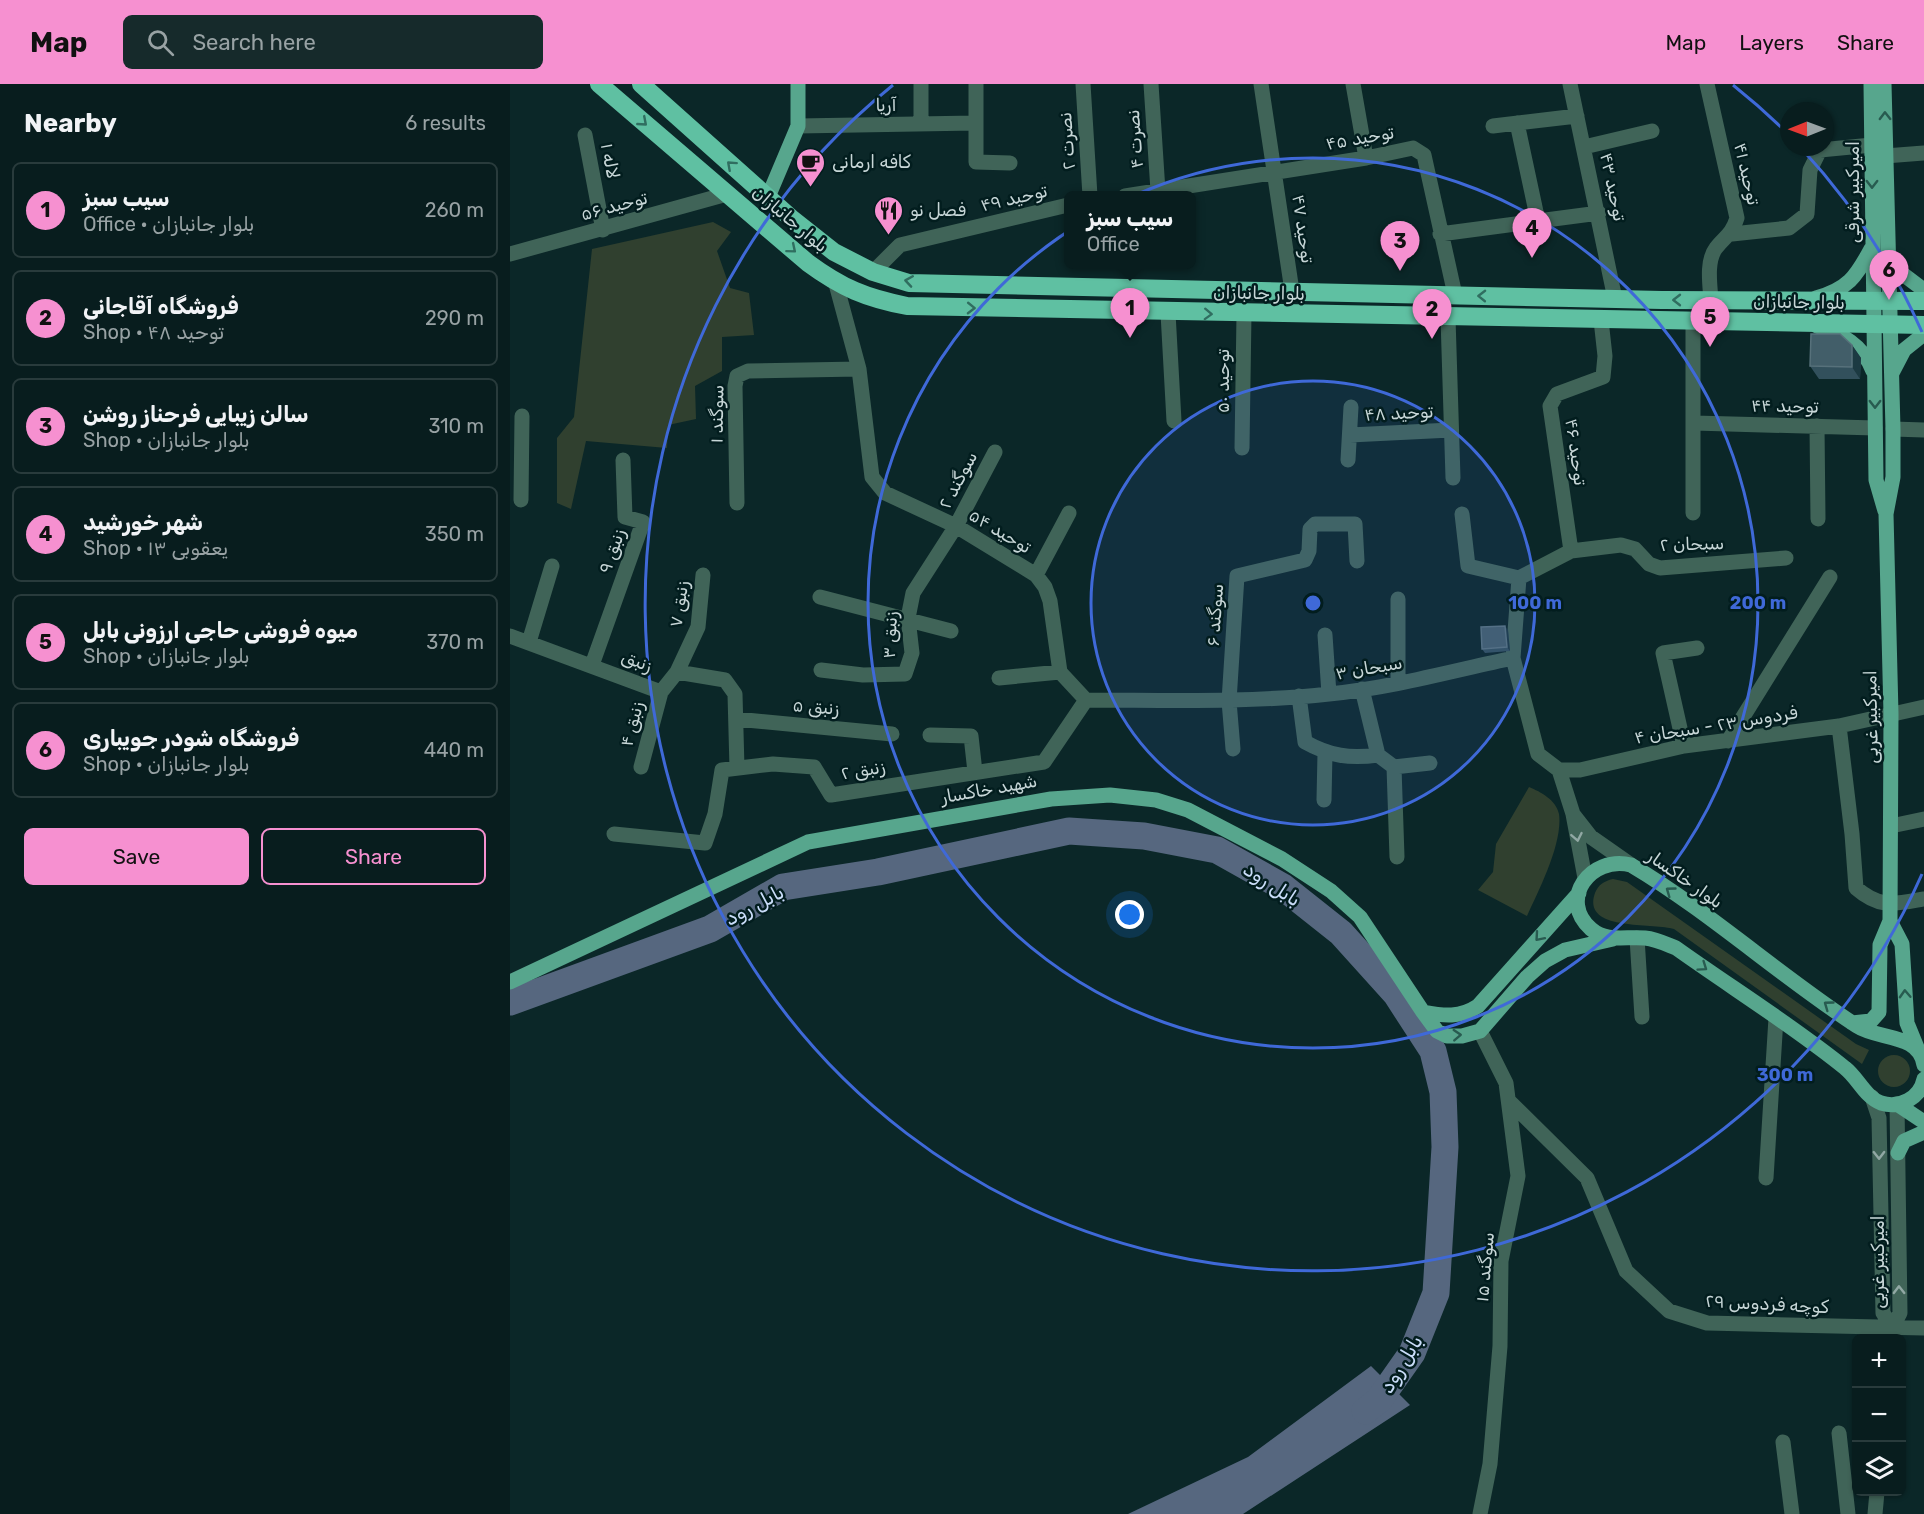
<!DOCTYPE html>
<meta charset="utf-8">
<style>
:root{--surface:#081d1e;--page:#162a2b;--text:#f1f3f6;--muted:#98a2a4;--line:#293b3c;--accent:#f690d0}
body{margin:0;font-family:Rubik,"Noto Naskh Arabic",sans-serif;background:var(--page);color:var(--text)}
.controls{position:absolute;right:18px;bottom:18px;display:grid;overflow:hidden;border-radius:9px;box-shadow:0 2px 4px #0004}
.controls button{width:54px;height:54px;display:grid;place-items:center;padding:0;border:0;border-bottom:2px solid var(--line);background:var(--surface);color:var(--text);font:30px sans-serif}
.compass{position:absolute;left:1270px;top:18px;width:54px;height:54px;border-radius:50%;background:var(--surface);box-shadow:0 2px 4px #0004;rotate:269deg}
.you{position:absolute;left:620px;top:831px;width:21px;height:21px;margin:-15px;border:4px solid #fff;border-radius:50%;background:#1a73e8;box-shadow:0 0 0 9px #1a73e833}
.badge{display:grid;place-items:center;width:39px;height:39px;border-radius:50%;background:var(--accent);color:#111;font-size:20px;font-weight:700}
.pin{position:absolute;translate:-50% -50px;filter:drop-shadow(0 2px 3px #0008)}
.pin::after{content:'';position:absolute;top:32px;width:21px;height:18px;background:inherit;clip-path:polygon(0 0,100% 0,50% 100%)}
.popup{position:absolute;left:554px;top:107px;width:132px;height:78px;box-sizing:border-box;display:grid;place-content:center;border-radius:9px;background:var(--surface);filter:drop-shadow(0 2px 4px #0005);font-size:20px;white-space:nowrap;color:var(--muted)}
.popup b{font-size:22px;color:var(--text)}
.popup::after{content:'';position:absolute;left:50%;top:100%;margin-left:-12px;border:12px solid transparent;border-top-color:var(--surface)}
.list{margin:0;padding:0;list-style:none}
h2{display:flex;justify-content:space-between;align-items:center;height:78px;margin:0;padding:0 24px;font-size:26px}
h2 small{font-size:20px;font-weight:400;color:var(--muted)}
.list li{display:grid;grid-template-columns:39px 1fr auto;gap:18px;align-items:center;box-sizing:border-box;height:96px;margin:0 12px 12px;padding:0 12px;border:2px solid var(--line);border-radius:9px}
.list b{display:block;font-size:22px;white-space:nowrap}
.list p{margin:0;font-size:20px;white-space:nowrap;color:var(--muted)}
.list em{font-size:20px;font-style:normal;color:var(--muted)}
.actions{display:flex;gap:12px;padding:18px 24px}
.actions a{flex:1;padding:14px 0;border:2px solid var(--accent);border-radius:9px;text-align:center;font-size:21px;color:var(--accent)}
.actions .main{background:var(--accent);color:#111}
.icon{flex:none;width:33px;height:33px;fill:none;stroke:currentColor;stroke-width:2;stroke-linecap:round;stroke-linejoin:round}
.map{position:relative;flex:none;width:1414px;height:1430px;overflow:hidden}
header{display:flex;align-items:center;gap:36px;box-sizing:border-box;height:84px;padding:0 30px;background:var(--accent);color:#111}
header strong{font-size:28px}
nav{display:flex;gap:33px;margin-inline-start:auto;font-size:21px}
.search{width:420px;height:54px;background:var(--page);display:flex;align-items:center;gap:15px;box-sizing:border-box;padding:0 21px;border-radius:9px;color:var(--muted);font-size:22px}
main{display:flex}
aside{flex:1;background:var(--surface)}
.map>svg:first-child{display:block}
.green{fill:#30402f}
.water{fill:#56677f}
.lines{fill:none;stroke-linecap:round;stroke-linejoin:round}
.river{stroke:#56677f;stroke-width:27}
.minor{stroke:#406458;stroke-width:15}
.major{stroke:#57a68d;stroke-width:15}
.highway{stroke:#5fc0a2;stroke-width:18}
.wall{fill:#32505c}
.shaded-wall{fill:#1c3a42}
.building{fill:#425e69;stroke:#57717b;stroke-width:1.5}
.oneway{stroke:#285b50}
.oneway2{stroke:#306e60}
.oneway3{stroke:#91a8a4}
.ring{fill:none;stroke:#3f69d8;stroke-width:3}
.labels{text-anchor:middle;stroke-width:5;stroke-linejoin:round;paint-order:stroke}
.street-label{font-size:18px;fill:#c7d6d7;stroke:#021d1e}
.poi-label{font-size:18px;fill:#c7d6d7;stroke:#021d1e;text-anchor:start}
.water-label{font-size:20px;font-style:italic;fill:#caddf9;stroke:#021d1e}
.centre{fill:#3f69d8;stroke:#021d1e;stroke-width:3}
.ring-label{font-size:18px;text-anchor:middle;font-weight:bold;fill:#3f69d8;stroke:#021d1e;stroke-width:5;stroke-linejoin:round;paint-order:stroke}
</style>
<header>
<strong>Map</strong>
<div class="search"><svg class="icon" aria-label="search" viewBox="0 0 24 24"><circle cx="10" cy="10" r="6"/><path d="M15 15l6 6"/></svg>Search here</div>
<nav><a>Map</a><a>Layers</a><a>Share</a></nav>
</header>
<main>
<aside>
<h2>Nearby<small>6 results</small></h2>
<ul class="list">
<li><span class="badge">1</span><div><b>سیب سبز</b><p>Office · بلوار جانبازان</p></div><em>260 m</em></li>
<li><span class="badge">2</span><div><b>فروشگاه آقاجانی</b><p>Shop · توحید ۴۸</p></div><em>290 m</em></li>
<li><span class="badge">3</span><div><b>سالن زیبایی فرحناز روشن</b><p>Shop · بلوار جانبازان</p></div><em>310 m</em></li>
<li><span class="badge">4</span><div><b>شهر خورشید</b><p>Shop · یعقوبی ۱۳</p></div><em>350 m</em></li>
<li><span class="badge">5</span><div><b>میوه فروشی حاجی ارزونی بابل</b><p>Shop · بلوار جانبازان</p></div><em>370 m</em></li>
<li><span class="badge">6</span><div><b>فروشگاه شودر جویباری</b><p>Shop · بلوار جانبازان</p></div><em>440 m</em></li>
</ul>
<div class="actions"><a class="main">Save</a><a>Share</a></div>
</aside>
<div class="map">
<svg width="1414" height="1430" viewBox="0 0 1414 1430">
<rect width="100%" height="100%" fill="#0b2728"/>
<path class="green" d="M 203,138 L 221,148 L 207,167 L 220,204 L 239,209 L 244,251 L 212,253 L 212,287 L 185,302 L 186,335 L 158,341 L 157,364 L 76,357 L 61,425 L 47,419 L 47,354 L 64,333 L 82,165 Z
M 1019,703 C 1031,708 1046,716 1049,730 C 1053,759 1029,806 1017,832 L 968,806 L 983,788 L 986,760 Z
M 1103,795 L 1117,798 L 1346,960 L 1359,966 L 1352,980 L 1164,845 C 1143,838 1071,848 1085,809 C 1088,801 1094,797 1103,795 Z
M1368 987a16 16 0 1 1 32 0a16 16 0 1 1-32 0Z"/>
<path class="water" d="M 861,1282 L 900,1321 L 733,1430 L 618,1430 L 738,1373 Z"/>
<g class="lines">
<path class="river" d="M 0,918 L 200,845 L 273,803 L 368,788 L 559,747 L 634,752 L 707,766 L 773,803 L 831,849 L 886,910 L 923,967 L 933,1008 L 935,1063 L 926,1209 L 902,1269 L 869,1316 L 855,1327"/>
<path class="minor" d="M 411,0 L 411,40
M 466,0 L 466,78 L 500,79
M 573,0 L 580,112
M 641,0 L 648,107
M 751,0 L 782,207
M 843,0 L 856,74
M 1060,0 L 1105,215
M 1197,0 L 1227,134 C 1221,152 1216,151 1206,164 C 1196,177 1200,201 1201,216
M 1007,39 L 1028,137
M 288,42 L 465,39
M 983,42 L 1067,32
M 75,51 L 93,146
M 1074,63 L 1142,47
M 1375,72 L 1414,69
M 615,112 L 856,74 L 903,64 L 914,71 L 945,211
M 930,150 L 1089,129
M 1222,150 L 1279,144 L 1297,130 L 1300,86 L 1310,66 L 1362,61
M 0,170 L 217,110
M 363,188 L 390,161 L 558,121
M 326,200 L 349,285 L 362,393 L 375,409 L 446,442 L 526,491 L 535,503 L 540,517 L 550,588 L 576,616 C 657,616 738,619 819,610 C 881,604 942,587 1003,574
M 658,229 L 664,337
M 938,234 L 943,394
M 1184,339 L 1365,344
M 1307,342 L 1308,435
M 1383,345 L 1414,346
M 840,351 L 941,346
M 732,364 L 734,230
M 838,376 L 841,323
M 11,416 L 12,332
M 227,419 L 225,302 L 227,292 L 238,287 L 349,285
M 1183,429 L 1183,238
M 952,430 L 958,482 L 1009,494
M 1061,467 L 1040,322 L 1047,310 L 1093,293 L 1095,272 L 1091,236
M 1276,474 L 1150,484 L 1139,480 L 1125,465 L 1111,461 L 1061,467 L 1009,494 L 1003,574 L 1028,670 L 1049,686 L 1070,686 L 1174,662 L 1329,642 L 1414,623
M 526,491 L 559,429
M 310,513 L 441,547
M 888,515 L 888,599
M 815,551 L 819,610
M 0,552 L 151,608 L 167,588 L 215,596 L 225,610 L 227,684
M 19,558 L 42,482
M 82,581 L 133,438 L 115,433 L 113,376
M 311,586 L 353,591 L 395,590 L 402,569 L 398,534 L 403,509 L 446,442 L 485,368
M 167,588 L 188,543 L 193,491
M 489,594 L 550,588
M 852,605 L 868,671
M 789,612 L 795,658 C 820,672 840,675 868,671 L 884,683 L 920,679
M 226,635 L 382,650
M 1329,642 L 1342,750 L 1346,804 C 1370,825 1385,820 1414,815
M 420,651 L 461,652 L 465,688
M 1218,657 L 1320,493
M 1174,662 L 1153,569 L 1187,564
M 723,665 L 719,617 L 727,492 L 795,476 L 799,467 L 800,445 L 805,440 L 845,440 L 847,477
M 131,683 L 151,608
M 884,683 L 887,773
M 1049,686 L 1063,730
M 814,716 L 815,669
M 1381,742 L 1414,735
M 104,750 L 195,759 L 205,730 L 212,686 L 263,680 L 304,683 L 321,711 L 534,678 L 576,616
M 1075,794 L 1063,730 L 1081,753 L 1121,781
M 1127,854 L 1132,933
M 1362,1013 L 1369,1034 L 1373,1229 L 1382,1244 L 1390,1229 L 1387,1020
M 999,1017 L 1077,1094 L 1116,1187 L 1159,1227 L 1197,1239 L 1414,1244
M 1256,1094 L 1266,934
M 1329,1349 L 1338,1430
M 1273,1358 L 1282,1430
M 970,1430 L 980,1380 L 990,1262 L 991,1177 L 1008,1092 L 996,999 L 970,947
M 1365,1430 L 1367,1408"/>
<path class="major" d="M 1361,0 L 1366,396 L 1375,427
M 1374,0 L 1383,345 L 1383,393 L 1376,430 L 1381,630 L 1380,837
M 258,113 L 288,42 L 288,0
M 1379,171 L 1386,185 L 1414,206
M 1306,214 C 1338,205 1346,193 1361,165
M 1307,242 C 1332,250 1353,261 1363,287
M 1382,289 L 1394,266 L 1414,250
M 1069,809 L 968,922 C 950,934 934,932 913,928 L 927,947 L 937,952 L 952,952 L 970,947 L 1017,893 L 1035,877 L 1055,866 L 1103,855
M 0,898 L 298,758 L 541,715 L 600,711 L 646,716 L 678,726 L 772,775 L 821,807 L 850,833 L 913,928
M 1342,939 L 1361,937 L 1369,928 L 1370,861 L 1380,837 L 1392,860 L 1397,939 L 1408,966
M 1414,981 C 1409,949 1368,956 1347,942 C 1270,892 1200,828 1121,781 C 1080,771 1048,816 1081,845 C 1097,859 1116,852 1135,854 C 1146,855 1156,860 1166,864 C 1222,904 1282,941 1335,984 C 1348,994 1355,1013 1371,1019 C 1390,1025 1410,1014 1414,995
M 1387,1020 L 1414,1038
M 1388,1069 L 1394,1057 L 1414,1048"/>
<path class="highway" d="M 89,0 L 298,179 C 332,204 356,214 397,222 L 1414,241
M 131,0 L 281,134 L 324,168 L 363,188 L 399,199 L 1152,216 L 1414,217"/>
</g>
<path class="wall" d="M 1342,261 L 1351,274 L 1350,295 L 1309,295 L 1300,282 Z
M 998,546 L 1000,567 L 975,569 L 972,565 Z"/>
<path class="shaded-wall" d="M 1342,261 L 1351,274 L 1350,295 L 1342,283 Z
M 995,542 L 998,546 L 1000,567 L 997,563 Z"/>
<path class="building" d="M 1301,250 L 1330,250 L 1342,261 L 1342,283 L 1300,282 Z
M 995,542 L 997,563 L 972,565 L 971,543 Z"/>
<defs><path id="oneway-chevron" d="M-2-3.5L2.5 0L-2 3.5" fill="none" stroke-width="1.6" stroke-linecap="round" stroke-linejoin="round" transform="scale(1.5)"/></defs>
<g class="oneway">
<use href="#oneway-chevron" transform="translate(1375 32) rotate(-91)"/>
<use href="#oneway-chevron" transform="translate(1362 100) rotate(90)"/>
<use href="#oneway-chevron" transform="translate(1365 320) rotate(90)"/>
<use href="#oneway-chevron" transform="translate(1160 807) rotate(-144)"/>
<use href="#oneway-chevron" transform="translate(1029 853) rotate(131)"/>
<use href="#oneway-chevron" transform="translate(1193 883) rotate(35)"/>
<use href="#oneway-chevron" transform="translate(1395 910) rotate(-93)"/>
<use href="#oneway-chevron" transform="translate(1318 921) rotate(-144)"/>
<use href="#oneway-chevron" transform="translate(947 951) rotate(-3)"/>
</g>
<g class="oneway2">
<use href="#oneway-chevron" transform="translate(133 38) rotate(41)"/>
<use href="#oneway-chevron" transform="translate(221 81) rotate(-138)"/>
<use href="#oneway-chevron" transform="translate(282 165) rotate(40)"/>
<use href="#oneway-chevron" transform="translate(399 197) rotate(-171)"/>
<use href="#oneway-chevron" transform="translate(972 212) rotate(-179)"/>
<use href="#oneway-chevron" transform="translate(1167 216) rotate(-180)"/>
<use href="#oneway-chevron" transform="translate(461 224) rotate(1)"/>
<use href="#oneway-chevron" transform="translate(698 230) rotate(2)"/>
</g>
<g class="oneway3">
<use href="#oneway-chevron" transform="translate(1067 753) rotate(79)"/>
<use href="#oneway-chevron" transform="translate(1369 1071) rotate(89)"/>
<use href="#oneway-chevron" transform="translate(1389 1206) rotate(-91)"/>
</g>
<circle cx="803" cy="519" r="222" fill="#3f69d8" fill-opacity=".12"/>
<g class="ring">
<circle cx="803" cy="519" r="222"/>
<circle cx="803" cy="519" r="445"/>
<path d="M1412 790A667 667 0 1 1 383 1M1223 1A667 667 0 0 1 1279 51M1291 64A667 667 0 0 1 1412 248"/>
</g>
<defs>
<symbol id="cafe-pin" viewBox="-11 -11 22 30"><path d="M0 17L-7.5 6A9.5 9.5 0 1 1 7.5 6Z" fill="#f690d0" stroke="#021d1e"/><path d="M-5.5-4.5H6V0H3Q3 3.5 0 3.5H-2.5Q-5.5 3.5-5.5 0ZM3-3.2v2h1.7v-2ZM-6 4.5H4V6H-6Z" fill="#111"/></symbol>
<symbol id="restaurant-pin" viewBox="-11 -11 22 30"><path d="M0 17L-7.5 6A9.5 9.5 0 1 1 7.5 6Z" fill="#f690d0" stroke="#021d1e"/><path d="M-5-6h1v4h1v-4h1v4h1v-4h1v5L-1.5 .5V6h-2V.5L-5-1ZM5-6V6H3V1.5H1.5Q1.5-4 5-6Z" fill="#111"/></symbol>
</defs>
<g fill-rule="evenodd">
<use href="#cafe-pin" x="284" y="62" width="33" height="45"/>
<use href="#restaurant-pin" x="362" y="110" width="33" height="45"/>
</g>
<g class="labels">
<g class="street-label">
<text transform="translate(376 21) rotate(-1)" y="6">آریا</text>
<text transform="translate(850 54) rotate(-10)" y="6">توحید ۴۵</text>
<text transform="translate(625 55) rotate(-94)" y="6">نصرت ۴</text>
<text transform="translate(557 57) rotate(-94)" y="6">نصرت ۲</text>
<text transform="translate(100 77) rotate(79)" y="6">لاله ۱</text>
<text transform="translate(1237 90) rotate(77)" y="6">توحید ۴۱</text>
<text transform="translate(1103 103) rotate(78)" y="6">توحید ۴۳</text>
<text transform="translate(1343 108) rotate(-90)" y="6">امیرکبیر شرقی</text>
<text transform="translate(504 114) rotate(-13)" y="6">توحید ۴۹</text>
<text transform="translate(104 122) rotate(-15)" y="6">توحید ۵۶</text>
<text transform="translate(280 135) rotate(40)" y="6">بلوار جانبازان</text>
<text transform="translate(793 145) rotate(82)" y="6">توحید ۴۷</text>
<text transform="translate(749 209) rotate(1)" y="6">بلوار جانبازان</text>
<text transform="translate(1289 218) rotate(1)" y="6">بلوار جانبازان</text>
<text transform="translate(713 297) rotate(-90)" y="6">توحید ۵۰</text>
<text transform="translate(1275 322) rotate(1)" y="6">توحید ۴۴</text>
<text transform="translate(889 329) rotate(-3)" y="6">توحید ۴۸</text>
<text transform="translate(207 330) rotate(-89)" y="6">سوگند ۱</text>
<text transform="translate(1066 368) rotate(82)" y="6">توحید ۴۶</text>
<text transform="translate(448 396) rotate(-62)" y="6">سوگند ۲</text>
<text transform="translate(490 447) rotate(31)" y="6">توحید ۵۴</text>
<text transform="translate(1182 460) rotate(-2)" y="6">سبحان ۲</text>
<text transform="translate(102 467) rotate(-70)" y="6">زنبق ۹</text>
<text transform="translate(169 520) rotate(-81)" y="6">زنبق ۷</text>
<text transform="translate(705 531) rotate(-86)" y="6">سوگند ۶</text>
<text transform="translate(380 551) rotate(-87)" y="6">زنبق ۳</text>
<text transform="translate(127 577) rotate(22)" y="6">زنبق</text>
<text transform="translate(859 584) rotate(-10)" y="6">سبحان ۳</text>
<text transform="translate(306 623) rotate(5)" y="6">زنبق ۵</text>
<text transform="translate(1361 633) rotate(-91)" y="6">امیرکبیر غربی</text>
<text transform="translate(122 640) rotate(-75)" y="6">زنبق ۴</text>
<text transform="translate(1206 641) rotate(-9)" y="6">فردوس ۲۳ - سبحان ۴</text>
<text transform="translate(353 686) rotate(-9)" y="6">زنبق ۲</text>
<text transform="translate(479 705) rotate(-10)" y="6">شهید خاکسار</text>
<text transform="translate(1175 795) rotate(35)" y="6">بلوار خاکسار</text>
<text transform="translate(1368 1178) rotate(-90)" y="6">امیرکبیر غربی</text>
<text transform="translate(975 1183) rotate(-85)" y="6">سوگند ۱۵</text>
<text transform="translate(1257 1220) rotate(3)" y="6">کوچه فردوس ۲۹</text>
</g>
<g class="poi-label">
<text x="322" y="84">کافه ارمانی</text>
<text x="400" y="132">فصل نو</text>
</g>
<g class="water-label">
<text transform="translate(762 800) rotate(33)" y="7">بابل رود</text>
<text transform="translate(244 821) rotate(-28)" y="7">بابل رود</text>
<text transform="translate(891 1280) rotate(-59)" y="7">بابل رود</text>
</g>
</g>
<circle cx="803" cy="519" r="9" class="centre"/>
<g class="ring-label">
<text x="1025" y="525">100 m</text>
<text x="1248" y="525">200 m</text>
<text x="1275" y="997">300 m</text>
</g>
</svg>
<div class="controls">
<button>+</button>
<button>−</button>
<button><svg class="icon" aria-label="layers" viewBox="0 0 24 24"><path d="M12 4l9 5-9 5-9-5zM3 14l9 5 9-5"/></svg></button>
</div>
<svg class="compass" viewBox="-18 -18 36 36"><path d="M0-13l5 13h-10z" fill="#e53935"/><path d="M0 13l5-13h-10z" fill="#98a2a4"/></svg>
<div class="you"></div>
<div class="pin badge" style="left:620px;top:254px">1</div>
<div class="popup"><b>سیب سبز</b>Office</div>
<div class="pin badge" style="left:922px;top:255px">2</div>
<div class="pin badge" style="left:890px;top:187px">3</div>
<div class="pin badge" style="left:1022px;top:174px">4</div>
<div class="pin badge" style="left:1200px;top:263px">5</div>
<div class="pin badge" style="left:1379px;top:216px">6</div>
</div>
</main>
